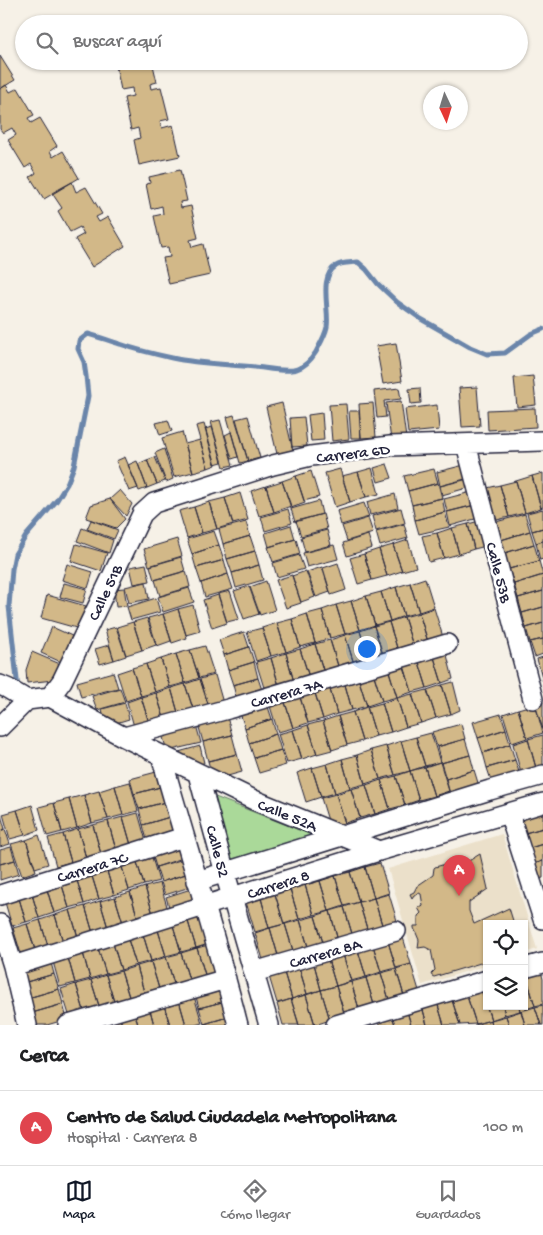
<!DOCTYPE html>
<html lang="es">
<meta charset="utf-8">
<style>
:root{--surface:#fff;--page:#f2f2f2;--text:#202124;--muted:#757577;--line:#e0e0e0;--accent:#111827}
body{margin:0;font-family:"Gochi Hand",sans-serif;background:var(--page);color:var(--text)}
.controls{position:absolute;right:15px;bottom:15px;display:grid;overflow:hidden;border-radius:0px;box-shadow:0 1px 4px #0004}
.controls button{width:45px;height:45px;display:grid;place-items:center;padding:0;border:0;border-bottom:1px solid var(--line);background:var(--surface);color:var(--text);font:25px sans-serif}
.compass{position:absolute;left:423px;top:85px;width:45px;height:45px;border-radius:50%;background:var(--surface);box-shadow:0 1px 4px #0004;rotate:176deg}
.you{position:absolute;left:366px;top:648px;width:18px;height:18px;margin:-12px;border:4px solid #fff;border-radius:50%;background:#1a73e8;box-shadow:0 0 0 8px #1a73e833}
.badge{display:grid;place-items:center;width:32px;height:32px;border-radius:50%;background:var(--accent);color:#fff;font-size:16px;font-weight:700}
.pin{position:absolute;translate:-50% -41px;filter:drop-shadow(0 1px 2px #0008)}
.pin::after{content:'';position:absolute;top:26px;width:18px;height:15px;background:inherit;clip-path:polygon(0 0,100% 0,50% 100%)}
.list{margin:0;padding:0;list-style:none}
h2{display:flex;justify-content:space-between;align-items:center;height:65px;margin:0;padding:0 20px;font-size:21px}
h2 small{font-size:16px;font-weight:400;color:var(--muted)}
.list li{display:grid;grid-template-columns:32px 1fr auto;gap:15px;align-items:center;box-sizing:border-box;height:75px;padding:0 20px;border-top:1px solid var(--line)}
.list b{display:block;font-size:19px;white-space:nowrap}
.list p{margin:0;font-size:16px;white-space:nowrap;color:var(--muted)}
.list em{font-size:16px;font-style:normal;color:var(--muted)}
.icon{flex:none;width:28px;height:28px;fill:none;stroke:currentColor;stroke-width:2;stroke-linecap:round;stroke-linejoin:round}
.map{position:relative;flex:none;width:543px;height:1025px;overflow:hidden}
.search{position:absolute;background:var(--surface);box-shadow:0 1px 4px #0004;left:15px;right:15px;top:15px;height:55px;display:flex;align-items:center;gap:12px;box-sizing:border-box;padding:0 18px;border-radius:28px;color:var(--muted);font-size:19px}
.sheet{height:140px;background:var(--surface)}
nav{display:flex;justify-content:space-around;align-items:center;box-sizing:border-box;height:70px;border-top:1px solid var(--line);background:var(--surface);font-size:14px;color:var(--muted)}
nav a{display:grid;justify-items:center;gap:2px}
nav .on{color:var(--accent)}
.map>svg:first-child{display:block}
.built{fill:#ebe0ca}
.grass{fill:#aad999;stroke:#667e6a}
.lines{fill:none;stroke-linecap:round;stroke-linejoin:round}
.stream{stroke:#6a85aa;stroke-width:5}
.building{fill:#d2b888;stroke:#22223b}
.minor-casing{stroke:#22223b;stroke-width:22}
.minor{stroke:#fff;stroke-width:19}
.labels{text-anchor:middle;stroke-width:5;stroke-linejoin:round;paint-order:stroke}
.street-label{font-size:16px;fill:#22223b;stroke:#fff}
</style>
<div class="map">
<svg width="543" height="1025" viewBox="0 0 543 1025">
<rect width="100%" height="100%" fill="#f6f1e7"/>
<filter id="ink" filterUnits="userSpaceOnUse"><feTurbulence type="fractalNoise" baseFrequency=".02" numOctaves="2"/><feDisplacementMap in="SourceGraphic" scale="10" xChannelSelector="R" yChannelSelector="G"/><feConvolveMatrix kernelMatrix="1 2 1 2 8 2 1 2 1" color-interpolation-filters="sRGB"/></filter>
<g filter="url(#ink)">
<path class="built" d="M 502,834 L 537,949 L 524,953 L 524,924 L 487,924 L 487,965 L 422,985 L 388,869 Z"/>
<path class="grass" d="M 205,793 L 320,838 L 227,868 Z"/>
<g class="lines">
<path class="stream" d="M 18,689 L 9,606 L 12,569 L 15,554 L 26,536 L 57,500 L 67,484 L 74,466 L 88,396 L 86,376 L 84,362 L 78,349 L 79,341 L 88,334 C 100,337 109,341 120,344 C 137,350 154,354 172,358 C 199,364 227,364 255,367 C 266,368 286,373 297,369 C 306,366 311,360 316,352 C 320,344 325,336 327,327 C 330,310 318,277 336,266 C 342,262 352,263 358,262 L 366,269 L 378,284 L 397,302 L 421,319 L 470,347 L 487,354 L 505,353 L 531,334 L 543,329"/>
</g>
<path class="building" d="M 0,56 L 15,80 L 0,89 Z
M 120,61 L 152,61 L 157,82 L 150,84 L 151,89 L 161,87 L 169,119 L 160,121 L 162,128 L 173,125 L 180,156 L 139,165 L 134,140 L 140,138 L 138,128 L 131,130 L 124,98 L 133,96 L 132,88 L 121,90 L 116,66 L 120,65 Z
M 6,85 L 10,92 L 18,88 L 34,115 L 28,118 L 31,123 L 40,118 L 57,146 L 50,151 L 53,157 L 63,151 L 79,178 L 44,199 L 30,177 L 36,173 L 31,164 L 25,168 L 8,140 L 16,135 L 12,128 L 3,133 L 0,129 L 0,89 Z
M 180,170 L 187,201 L 180,202 L 181,208 L 191,206 L 198,238 L 190,240 L 192,247 L 203,244 L 210,275 L 169,284 L 163,258 L 170,257 L 168,247 L 161,248 L 154,216 L 163,214 L 162,206 L 151,209 L 146,184 L 150,183 L 149,177 Z
M 72,182 L 76,192 L 86,187 L 102,214 L 96,217 L 99,222 L 108,217 L 125,246 L 92,267 L 75,239 L 84,234 L 80,227 L 70,232 L 58,211 L 62,208 L 52,193 Z
M 396,343 L 402,381 L 383,384 L 376,346 Z
M 533,376 L 536,405 L 517,407 L 514,378 Z
M 477,387 L 480,426 L 462,427 L 459,388 Z
M 399,388 L 401,399 L 384,401 L 386,417 L 377,418 L 374,391 Z
M 420,388 L 421,403 L 411,404 L 409,389 Z
M 401,401 L 406,438 L 391,440 L 386,403 Z
M 282,403 L 293,451 L 277,454 L 266,407 Z
M 373,403 L 376,437 L 361,438 L 359,404 Z
M 346,404 L 349,439 L 332,441 L 329,405 Z
M 437,405 L 439,430 L 408,433 L 405,409 Z
M 535,408 L 536,427 L 488,430 L 487,410 Z
M 349,411 L 359,411 L 361,438 L 351,438 Z
M 322,413 L 324,440 L 311,441 L 308,415 Z
M 234,415 L 248,461 L 240,463 L 227,417 Z
M 248,416 L 260,458 L 248,461 L 236,419 Z
M 304,417 L 307,446 L 292,447 L 290,418 Z
M 168,420 L 172,431 L 160,435 L 156,423 Z
M 220,420 L 233,465 L 224,467 L 211,422 Z
M 204,424 L 216,465 L 208,468 L 196,426 Z
M 212,427 L 222,462 L 215,464 L 205,429 Z
M 182,432 L 193,472 L 174,477 L 162,438 Z
M 231,432 L 238,457 L 232,459 L 225,435 Z
M 200,440 L 208,468 L 193,472 L 185,444 Z
M 164,449 L 173,479 L 166,482 L 155,453 Z
M 125,457 L 138,488 L 129,491 L 116,461 Z
M 155,457 L 165,481 L 157,484 L 147,460 Z
M 147,460 L 157,484 L 147,488 L 138,464 Z
M 137,461 L 147,488 L 139,491 L 128,465 Z
M 387,464 L 392,478 L 378,482 L 374,468 Z
M 468,464 L 472,477 L 440,486 L 437,472 Z
M 372,468 L 379,494 L 366,497 L 358,472 Z
M 340,469 L 350,502 L 335,507 L 325,473 Z
M 434,469 L 438,483 L 408,491 L 404,476 Z
M 311,471 L 319,497 L 304,501 L 296,476 Z
M 358,472 L 366,497 L 350,502 L 342,476 Z
M 543,473 L 543,507 L 541,508 L 532,476 Z
M 296,476 L 305,503 L 291,508 L 282,481 Z
M 532,476 L 541,508 L 525,513 L 516,481 Z
M 472,478 L 474,486 L 442,495 L 440,486 Z
M 282,481 L 291,506 L 274,512 L 266,486 Z
M 516,481 L 525,513 L 509,517 L 500,485 Z
M 438,483 L 442,498 L 412,505 L 408,491 Z
M 500,485 L 509,517 L 493,521 L 483,489 Z
M 266,486 L 274,512 L 259,516 L 251,491 Z
M 120,490 L 132,504 L 126,516 L 110,499 Z
M 475,491 L 479,504 L 447,512 L 444,499 Z
M 240,493 L 248,520 L 233,524 L 225,498 Z
M 395,494 L 398,508 L 370,515 L 367,502 Z
M 225,498 L 233,524 L 217,529 L 209,502 Z
M 442,498 L 445,512 L 415,520 L 412,505 Z
M 110,499 L 125,519 L 116,528 L 86,518 L 91,505 Z
M 319,501 L 322,514 L 295,522 L 291,509 Z
M 209,502 L 217,529 L 202,533 L 194,507 Z
M 364,503 L 369,517 L 341,525 L 337,511 Z
M 479,504 L 482,517 L 450,526 L 447,512 Z
M 194,507 L 202,533 L 187,538 L 179,511 Z
M 401,508 L 405,523 L 376,531 L 372,516 Z
M 288,509 L 292,523 L 265,531 L 261,517 Z
M 543,509 L 543,528 L 532,531 L 527,513 Z
M 445,512 L 449,527 L 419,534 L 415,520 Z
M 323,514 L 327,529 L 301,536 L 296,521 Z
M 525,514 L 530,531 L 501,540 L 496,522 Z
M 368,518 L 373,533 L 347,541 L 342,526 Z
M 91,520 L 118,530 L 114,539 L 87,529 Z
M 483,520 L 490,545 L 474,549 L 468,524 Z
M 246,522 L 250,536 L 223,544 L 219,529 Z
M 404,524 L 408,538 L 380,546 L 376,532 Z
M 468,524 L 474,549 L 459,554 L 452,528 Z
M 291,525 L 295,539 L 269,547 L 265,533 Z
M 82,528 L 113,540 L 109,553 L 77,541 Z
M 452,528 L 459,554 L 444,558 L 437,533 Z
M 543,528 L 543,541 L 536,543 L 532,531 Z
M 327,530 L 331,545 L 305,552 L 301,537 Z
M 214,531 L 219,545 L 192,554 L 187,539 Z
M 530,531 L 534,544 L 505,553 L 501,540 Z
M 437,533 L 444,558 L 429,562 L 422,536 Z
M 368,535 L 372,548 L 347,556 L 343,543 Z
M 250,536 L 255,551 L 227,559 L 223,544 Z
M 177,539 L 182,556 L 149,566 L 144,549 Z
M 296,539 L 300,554 L 273,562 L 268,547 Z
M 408,540 L 416,567 L 402,571 L 393,545 Z
M 543,541 L 543,559 L 540,560 L 536,543 Z
M 76,544 L 107,553 L 101,571 L 71,561 Z
M 534,544 L 539,561 L 509,569 L 505,553 Z
M 219,545 L 224,560 L 196,568 L 192,554 Z
M 334,545 L 338,559 L 307,567 L 303,553 Z
M 393,545 L 402,571 L 387,576 L 379,549 Z
M 379,549 L 387,576 L 372,580 L 364,554 Z
M 255,551 L 259,565 L 232,573 L 227,559 Z
M 364,554 L 372,580 L 358,584 L 350,558 Z
M 299,555 L 304,569 L 277,577 L 273,563 Z
M 181,557 L 185,571 L 154,580 L 150,566 Z
M 224,560 L 228,574 L 201,583 L 196,568 Z
M 539,561 L 543,575 L 514,584 L 509,569 Z
M 338,563 L 346,590 L 331,595 L 323,568 Z
M 67,564 L 93,572 L 88,588 L 62,580 Z
M 146,564 L 150,581 L 134,584 L 130,567 Z
M 259,565 L 263,580 L 236,588 L 232,573 Z
M 322,567 L 330,592 L 316,597 L 307,572 Z
M 186,571 L 190,587 L 160,596 L 155,580 Z
M 306,571 L 315,597 L 301,602 L 292,576 Z
M 228,574 L 233,589 L 205,597 L 201,583 Z
M 292,575 L 301,603 L 286,608 L 276,580 Z
M 543,575 L 543,591 L 518,598 L 514,584 Z
M 425,578 L 434,607 L 419,612 L 410,583 Z
M 266,581 L 275,610 L 260,615 L 250,587 Z
M 146,582 L 149,599 L 129,603 L 125,587 Z
M 64,583 L 87,589 L 83,603 L 60,597 Z
M 410,583 L 419,612 L 404,616 L 396,587 Z
M 249,586 L 259,614 L 244,619 L 234,591 Z
M 396,587 L 404,616 L 390,621 L 381,592 Z
M 124,588 L 127,606 L 116,607 L 114,589 Z
M 189,588 L 194,602 L 163,612 L 158,597 Z
M 230,591 L 239,619 L 227,622 L 218,594 Z
M 543,591 L 543,607 L 522,613 L 518,598 Z
M 381,592 L 390,621 L 375,625 L 366,596 Z
M 47,595 L 86,606 L 80,629 L 41,618 Z
M 218,595 L 227,623 L 212,628 L 203,600 Z
M 366,596 L 375,625 L 360,630 L 351,601 Z
M 156,598 L 160,612 L 131,620 L 127,607 Z
M 351,601 L 360,630 L 345,634 L 336,605 Z
M 193,605 L 200,631 L 186,635 L 178,609 Z
M 336,605 L 345,634 L 330,638 L 322,610 Z
M 543,607 L 543,623 L 526,628 L 522,613 Z
M 434,608 L 443,637 L 428,642 L 419,613 Z
M 178,609 L 187,638 L 172,643 L 163,614 Z
M 322,610 L 330,638 L 315,643 L 307,614 Z
M 419,613 L 428,642 L 413,646 L 404,617 Z
M 163,614 L 171,641 L 157,646 L 148,618 Z
M 307,614 L 315,643 L 300,647 L 292,619 Z
M 404,617 L 413,646 L 398,651 L 389,622 Z
M 147,618 L 156,645 L 142,650 L 133,622 Z
M 292,619 L 300,647 L 286,652 L 277,623 Z
M 133,622 L 142,650 L 126,655 L 117,627 Z
M 389,622 L 398,651 L 383,655 L 374,626 Z
M 277,623 L 286,652 L 271,656 L 262,628 Z
M 543,623 L 543,639 L 530,642 L 526,628 Z
M 374,626 L 383,655 L 369,660 L 360,631 Z
M 52,627 L 72,636 L 61,662 L 41,653 Z
M 116,627 L 126,656 L 114,660 L 105,630 Z
M 262,628 L 271,656 L 256,661 L 247,632 Z
M 360,631 L 369,660 L 354,664 L 345,635 Z
M 244,632 L 249,647 L 224,655 L 219,640 Z
M 345,635 L 354,664 L 339,669 L 330,640 Z
M 543,639 L 543,654 L 535,657 L 530,642 Z
M 330,640 L 339,669 L 324,673 L 315,644 Z
M 315,644 L 324,673 L 309,677 L 300,649 Z
M 109,645 L 114,660 L 100,664 L 95,649 Z
M 205,646 L 214,674 L 199,678 L 190,650 Z
M 249,647 L 254,662 L 228,670 L 224,655 Z
M 300,649 L 309,677 L 294,682 L 286,653 Z
M 190,650 L 199,678 L 185,683 L 176,654 Z
M 446,651 L 453,679 L 442,683 L 433,654 Z
M 32,652 L 60,664 L 53,680 L 27,683 L 26,670 Z
M 286,653 L 294,682 L 279,686 L 271,658 Z
M 176,654 L 185,683 L 170,687 L 161,659 Z
M 433,654 L 442,683 L 427,688 L 418,659 Z
M 543,657 L 543,681 L 537,659 Z
M 271,658 L 279,686 L 265,691 L 256,662 Z
M 161,659 L 170,687 L 155,692 L 146,664 Z
M 418,659 L 427,688 L 412,692 L 403,663 Z
M 254,662 L 258,678 L 233,685 L 228,670 Z
M 403,663 L 412,692 L 397,697 L 388,668 Z
M 146,664 L 155,692 L 141,696 L 132,668 Z
M 132,668 L 141,696 L 126,701 L 117,673 Z
M 388,668 L 397,697 L 382,701 L 373,672 Z
M 113,672 L 118,688 L 81,697 L 77,682 Z
M 373,672 L 382,701 L 367,706 L 358,677 Z
M 215,675 L 223,703 L 209,707 L 200,679 Z
M 358,677 L 367,706 L 352,710 L 344,681 Z
M 258,678 L 263,693 L 237,700 L 233,685 Z
M 200,679 L 209,707 L 194,712 L 185,684 Z
M 344,681 L 352,710 L 337,714 L 329,686 Z
M 453,682 L 460,710 L 451,714 L 442,685 Z
M 185,684 L 194,712 L 179,716 L 171,688 Z
M 442,685 L 451,714 L 436,718 L 427,690 Z
M 329,686 L 337,714 L 323,719 L 314,690 Z
M 120,688 L 125,702 L 97,710 L 92,696 Z
M 171,688 L 179,716 L 165,721 L 156,693 Z
M 314,690 L 323,719 L 308,723 L 299,694 Z
M 427,690 L 436,718 L 421,723 L 412,694 Z
M 156,693 L 165,721 L 150,726 L 141,697 Z
M 299,694 L 308,723 L 293,728 L 284,699 Z
M 412,694 L 421,723 L 406,727 L 397,698 Z
M 141,697 L 150,726 L 135,730 L 127,702 Z
M 397,698 L 406,727 L 391,732 L 382,703 Z
M 284,699 L 293,728 L 278,732 L 269,703 Z
M 543,702 L 543,730 L 535,704 Z
M 125,703 L 129,719 L 106,726 L 102,709 Z
M 382,703 L 391,732 L 376,736 L 367,707 Z
M 267,704 L 272,719 L 245,728 L 240,713 Z
M 535,704 L 543,733 L 527,738 L 518,709 Z
M 367,707 L 376,736 L 362,741 L 353,712 Z
M 518,709 L 527,738 L 512,743 L 503,714 Z
M 353,712 L 362,741 L 347,745 L 338,716 Z
M 501,714 L 506,729 L 478,738 L 473,722 Z
M 338,716 L 347,745 L 332,750 L 323,721 Z
M 227,717 L 232,735 L 203,742 L 198,724 Z
M 272,719 L 276,734 L 249,743 L 245,728 Z
M 323,721 L 332,750 L 317,754 L 308,725 Z
M 461,724 L 465,739 L 437,747 L 432,732 Z
M 196,725 L 201,743 L 167,751 L 162,734 Z
M 308,725 L 317,754 L 302,759 L 293,730 Z
M 506,729 L 510,744 L 483,753 L 478,738 Z
M 293,730 L 302,759 L 287,763 L 278,734 Z
M 431,733 L 440,762 L 425,766 L 416,737 Z
M 276,734 L 281,750 L 254,758 L 249,743 Z
M 232,735 L 237,754 L 208,761 L 203,742 Z
M 543,735 L 543,766 L 536,768 L 528,739 Z
M 416,737 L 425,766 L 410,771 L 401,741 Z
M 465,739 L 470,755 L 441,763 L 437,747 Z
M 528,739 L 536,768 L 521,773 L 513,744 Z
M 401,741 L 410,771 L 395,775 L 386,746 Z
M 510,744 L 515,760 L 487,768 L 483,753 Z
M 200,746 L 204,763 L 194,765 L 175,753 Z
M 386,746 L 395,775 L 380,779 L 371,750 Z
M 281,750 L 286,765 L 259,773 L 254,758 Z
M 371,750 L 380,779 L 365,784 L 357,755 Z
M 237,754 L 242,772 L 213,780 L 208,761 Z
M 357,755 L 365,784 L 350,788 L 342,759 Z
M 470,755 L 474,770 L 446,779 L 441,763 Z
M 342,759 L 350,788 L 335,793 L 327,764 Z
M 515,760 L 520,775 L 492,783 L 487,768 Z
M 440,762 L 449,791 L 434,796 L 425,767 Z
M 327,764 L 335,793 L 321,797 L 312,768 Z
M 425,767 L 434,796 L 419,800 L 410,771 Z
M 312,768 L 321,797 L 306,802 L 297,773 Z
M 474,770 L 479,786 L 450,794 L 446,779 Z
M 160,771 L 164,786 L 134,794 L 130,779 Z
M 410,771 L 419,800 L 405,805 L 396,776 Z
M 396,776 L 405,805 L 390,809 L 381,780 Z
M 381,780 L 390,809 L 375,814 L 366,785 Z
M 130,782 L 138,811 L 123,815 L 115,786 Z
M 366,785 L 375,814 L 360,818 L 351,789 Z
M 115,786 L 123,815 L 108,819 L 99,791 Z
M 164,786 L 169,801 L 139,809 L 134,794 Z
M 351,789 L 360,818 L 345,823 L 336,794 Z
M 99,791 L 108,819 L 92,823 L 84,795 Z
M 336,794 L 345,823 L 330,827 L 321,798 Z
M 84,795 L 92,823 L 77,828 L 69,799 Z
M 69,799 L 77,828 L 62,832 L 54,803 Z
M 169,801 L 173,816 L 143,825 L 139,809 Z
M 54,803 L 62,832 L 47,836 L 39,807 Z
M 32,805 L 39,830 L 25,835 L 17,810 Z
M 17,810 L 25,835 L 10,839 L 3,814 Z
M 543,811 L 543,828 L 525,833 L 520,818 Z
M 0,812 L 5,829 L 0,831 Z
M 138,813 L 146,841 L 131,845 L 123,817 Z
M 173,816 L 177,832 L 147,840 L 143,825 Z
M 123,817 L 131,845 L 116,850 L 108,821 Z
M 108,821 L 116,850 L 101,854 L 93,825 Z
M 93,825 L 101,854 L 86,858 L 78,829 Z
M 543,828 L 543,844 L 530,848 L 525,833 Z
M 5,829 L 10,844 L 0,847 L 0,831 Z
M 78,829 L 86,858 L 71,862 L 63,834 Z
M 63,834 L 71,862 L 56,866 L 48,838 Z
M 39,835 L 48,864 L 35,868 L 26,840 Z
M 26,840 L 36,871 L 22,876 L 11,844 Z
M 543,844 L 543,861 L 534,864 L 530,848 Z
M 178,845 L 183,858 L 156,867 L 152,853 Z
M 11,847 L 15,860 L 0,864 L 0,850 Z
M 151,854 L 159,881 L 144,885 L 136,859 Z
M 480,854 L 488,889 L 469,902 L 469,911 L 474,924 L 509,908 L 514,924 L 487,924 L 487,961 L 434,977 L 432,976 L 431,974 L 435,970 L 431,950 L 425,947 L 418,948 L 419,940 L 414,928 L 414,926 L 418,926 L 418,916 L 421,913 L 418,908 L 418,907 L 422,907 L 423,906 L 421,894 L 419,893 L 414,895 L 412,898 L 410,894 L 414,892 L 417,886 L 433,875 L 434,868 L 435,867 L 457,861 L 458,861 L 460,867 L 465,866 L 467,862 Z
M 136,859 L 144,885 L 129,890 L 121,864 Z
M 184,859 L 189,873 L 161,882 L 156,867 Z
M 15,860 L 19,874 L 0,880 L 0,864 Z
M 543,861 L 543,878 L 539,879 L 534,864 Z
M 380,863 L 389,893 L 374,898 L 365,867 Z
M 121,864 L 129,890 L 114,895 L 106,868 Z
M 365,867 L 374,898 L 359,902 L 350,872 Z
M 106,868 L 114,895 L 99,899 L 91,873 Z
M 350,872 L 359,902 L 344,906 L 335,876 Z
M 91,873 L 99,899 L 84,904 L 76,877 Z
M 189,873 L 193,886 L 165,895 L 161,882 Z
M 335,876 L 344,906 L 329,911 L 320,881 Z
M 76,877 L 84,904 L 69,908 L 61,882 Z
M 320,881 L 329,911 L 314,915 L 305,885 Z
M 61,882 L 69,908 L 54,913 L 46,886 Z
M 160,883 L 168,910 L 153,914 L 145,887 Z
M 305,885 L 314,915 L 299,919 L 290,889 Z
M 46,886 L 54,913 L 39,918 L 31,891 Z
M 145,887 L 153,914 L 138,919 L 130,892 Z
M 194,888 L 198,901 L 170,910 L 166,897 Z
M 290,889 L 299,919 L 284,924 L 275,894 Z
M 31,891 L 39,918 L 26,922 L 18,895 Z
M 130,892 L 138,919 L 123,923 L 115,897 Z
M 275,894 L 284,924 L 269,928 L 261,898 Z
M 389,894 L 398,924 L 383,928 L 374,898 Z
M 18,895 L 26,922 L 12,926 L 4,899 Z
M 115,897 L 123,923 L 108,928 L 100,901 Z
M 261,898 L 269,928 L 255,932 L 246,902 Z
M 374,898 L 383,928 L 368,932 L 359,902 Z
M 100,901 L 108,928 L 93,933 L 85,906 Z
M 359,902 L 368,932 L 353,937 L 344,907 Z
M 85,906 L 93,933 L 78,937 L 70,910 Z
M 344,907 L 353,937 L 338,941 L 330,911 Z
M 70,910 L 78,937 L 63,942 L 55,915 Z
M 330,911 L 338,941 L 324,946 L 315,916 Z
M 202,913 L 211,943 L 196,948 L 187,918 Z
M 55,915 L 63,942 L 48,946 L 40,920 Z
M 315,916 L 324,946 L 309,950 L 300,920 Z
M 187,918 L 196,948 L 181,952 L 172,922 Z
M 40,920 L 48,946 L 35,950 L 27,924 Z
M 300,920 L 309,950 L 294,954 L 285,924 Z
M 172,922 L 181,952 L 166,956 L 157,927 Z
M 27,924 L 35,950 L 21,954 L 13,928 Z
M 285,924 L 294,954 L 279,959 L 270,928 Z
M 157,927 L 166,956 L 151,961 L 142,931 Z
M 270,928 L 279,959 L 264,963 L 255,933 Z
M 142,931 L 151,961 L 136,965 L 127,936 Z
M 402,934 L 411,964 L 396,968 L 387,938 Z
M 127,936 L 136,965 L 121,970 L 112,940 Z
M 387,938 L 396,968 L 381,972 L 372,942 Z
M 112,940 L 121,970 L 106,974 L 97,945 Z
M 372,942 L 381,972 L 366,977 L 357,947 Z
M 212,944 L 220,974 L 206,978 L 197,948 Z
M 97,945 L 106,974 L 90,979 L 82,949 Z
M 357,947 L 366,977 L 351,981 L 342,951 Z
M 197,948 L 206,978 L 190,983 L 181,953 Z
M 82,949 L 90,979 L 75,983 L 67,954 Z
M 342,951 L 351,981 L 336,986 L 327,956 Z
M 181,953 L 190,983 L 175,987 L 166,957 Z
M 67,954 L 75,983 L 60,987 L 52,958 Z
M 327,956 L 336,986 L 321,990 L 313,960 Z
M 166,957 L 175,987 L 160,992 L 151,962 Z
M 50,959 L 54,974 L 23,983 L 19,968 Z
M 313,960 L 321,990 L 307,994 L 298,964 Z
M 151,962 L 160,992 L 145,996 L 137,966 Z
M 298,964 L 307,994 L 292,999 L 283,969 Z
M 411,964 L 420,994 L 405,999 L 396,969 Z
M 137,966 L 145,996 L 130,1000 L 121,971 Z
M 283,969 L 292,999 L 277,1003 L 268,973 Z
M 396,969 L 405,999 L 390,1003 L 381,973 Z
M 121,971 L 130,1000 L 115,1005 L 106,975 Z
M 541,971 L 543,979 L 543,1004 L 535,1006 L 526,975 Z
M 381,973 L 390,1003 L 375,1008 L 366,978 Z
M 54,974 L 59,989 L 28,998 L 23,983 Z
M 106,975 L 115,1005 L 100,1009 L 91,980 Z
M 526,975 L 535,1006 L 520,1011 L 519,1006 L 524,1006 L 524,976 Z
M 366,978 L 375,1008 L 360,1012 L 351,982 Z
M 91,980 L 100,1009 L 85,1014 L 76,984 Z
M 351,982 L 360,1012 L 345,1016 L 336,986 Z
M 76,984 L 85,1014 L 70,1018 L 61,989 Z
M 222,985 L 226,1001 L 199,1008 L 195,993 Z
M 336,986 L 345,1016 L 330,1020 L 321,990 Z
M 487,987 L 487,1006 L 503,1006 L 505,1015 L 491,1020 L 481,988 Z
M 481,988 L 491,1020 L 476,1024 L 466,993 Z
M 59,989 L 63,1004 L 32,1013 L 28,998 Z
M 321,990 L 330,1020 L 315,1025 L 306,995 Z
M 193,993 L 202,1023 L 195,1025 L 186,1025 L 178,997 Z
M 466,993 L 476,1024 L 460,1025 L 451,997 Z
M 306,995 L 315,1025 L 299,1025 L 291,999 Z
M 178,997 L 186,1025 L 170,1025 L 163,1002 Z
M 451,997 L 460,1025 L 444,1025 L 437,1002 Z
M 291,999 L 299,1025 L 283,1025 L 277,1004 Z
M 226,1001 L 231,1016 L 204,1024 L 199,1008 Z
M 163,1002 L 170,1025 L 154,1025 L 149,1006 Z
M 437,1002 L 444,1025 L 427,1025 L 422,1006 Z
M 63,1004 L 67,1019 L 47,1025 L 35,1025 L 32,1013 Z
M 543,1005 L 543,1025 L 541,1025 L 535,1007 Z
M 149,1006 L 154,1025 L 138,1025 L 134,1010 Z
M 422,1006 L 427,1025 L 411,1025 L 407,1011 Z
M 503,1006 L 519,1006 L 520,1011 L 505,1015 Z
M 535,1007 L 541,1025 L 525,1025 L 521,1011 Z
M 134,1010 L 138,1025 L 122,1025 L 119,1015 Z
M 407,1011 L 411,1025 L 395,1025 L 392,1015 Z
M 521,1011 L 525,1025 L 509,1025 L 506,1016 Z
M 119,1015 L 122,1025 L 106,1025 L 104,1019 Z
M 392,1015 L 395,1025 L 379,1025 L 377,1019 Z
M 231,1016 L 233,1025 L 204,1025 L 204,1024 Z
M 506,1016 L 509,1025 L 492,1025 L 491,1020 Z
M 491,1020 L 492,1025 L 476,1025 L 476,1024 Z"/>
<g class="lines">
<defs>
<path id="minor" d="M 466,444 L 533,699
M 0,685 L 7,688 L 27,700
M 50,697 L 62,681 L 142,514 L 154,503 L 273,465 L 311,456 L 390,446 L 543,441
M 27,700 L 50,697 L 124,737 L 254,800 L 379,851
M 0,727 L 27,700
M 124,737 L 228,709 L 447,644
M 161,755 C 186,845 215,934 238,1025
M 198,774 L 225,873 L 269,1025
M 509,813 L 543,919
M 197,881 L 490,790 L 543,775
M 0,895 L 184,837
M 0,924 L 13,966 L 27,1025
M 13,966 L 379,851 L 543,803
M 524,968 L 543,963
M 254,972 L 396,931
M 68,1025 L 226,979
M 336,1025 L 487,980"/>
</defs>
<use href="#minor" class="minor-casing"/>
<use href="#minor" class="minor"/>
</g>
</g>
<g class="labels">
<g class="street-label">
<text transform="translate(353 452) rotate(-7)" y="6">Carrera 6D</text>
<text transform="translate(500 572) rotate(75)" y="6">Calle 53B</text>
<text transform="translate(104 592) rotate(-65)" y="6">Calle 51B</text>
<text transform="translate(286 692) rotate(-16)" y="6">Carrera 7A</text>
<text transform="translate(288 814) rotate(22)" y="6">Calle 52A</text>
<text transform="translate(219 851) rotate(75)" y="6">Calle 52</text>
<text transform="translate(92 866) rotate(-17)" y="6">Carrera 7C</text>
<text transform="translate(278 883) rotate(-18)" y="6">Carrera 8</text>
<text transform="translate(325 952) rotate(-16)" y="6">Carrera 8A</text>
</g>
</g>
</svg>
<div class="controls">
<button><svg class="icon" aria-label="locate" viewBox="0 0 24 24"><circle cx="12" cy="12" r="6"/><path d="M12 2v4M12 18v4M2 12h4M18 12h4"/></svg></button>
<button><svg class="icon" aria-label="layers" viewBox="0 0 24 24"><path d="M12 4l9 5-9 5-9-5zM3 14l9 5 9-5"/></svg></button>
</div>
<svg class="compass" viewBox="-18 -18 36 36"><path d="M0-13l5 13h-10z" fill="#e53935"/><path d="M0 13l5-13h-10z" fill="#757577"/></svg>
<div class="you"></div>
<div class="pin badge" style="left:459px;top:896px;background:#e0444e">A</div>
<div class="search"><svg class="icon" aria-label="search" viewBox="0 0 24 24"><circle cx="10" cy="10" r="6"/><path d="M15 15l6 6"/></svg>Buscar aquí</div>
</div>
<section class="sheet">
<h2>Cerca<small></small></h2>
<ul class="list">
<li><span class="badge" style="background:#e0444e">A</span><div><b>Centro de Salud Ciudadela Metropolitana</b><p>Hospital · Carrera 8</p></div><em>100 m</em></li>
</ul>
</section>
<nav>
<a class="on"><svg class="icon" aria-label="map" viewBox="0 0 24 24"><path d="M3 6l6-2 6 2 6-2v14l-6 2-6-2-6 2zM9 4v14M15 6v14"/></svg>Mapa</a>
<a><svg class="icon" aria-label="directions" viewBox="0 0 24 24"><path d="M12 3l9 9-9 9-9-9zM9 14v-3h6M13 9l2 2-2 2"/></svg>Cómo llegar</a>
<a><svg class="icon" aria-label="saved" viewBox="0 0 24 24"><path d="M7 4h10v16l-5-4-5 4z"/></svg>Guardados</a>
</nav>
